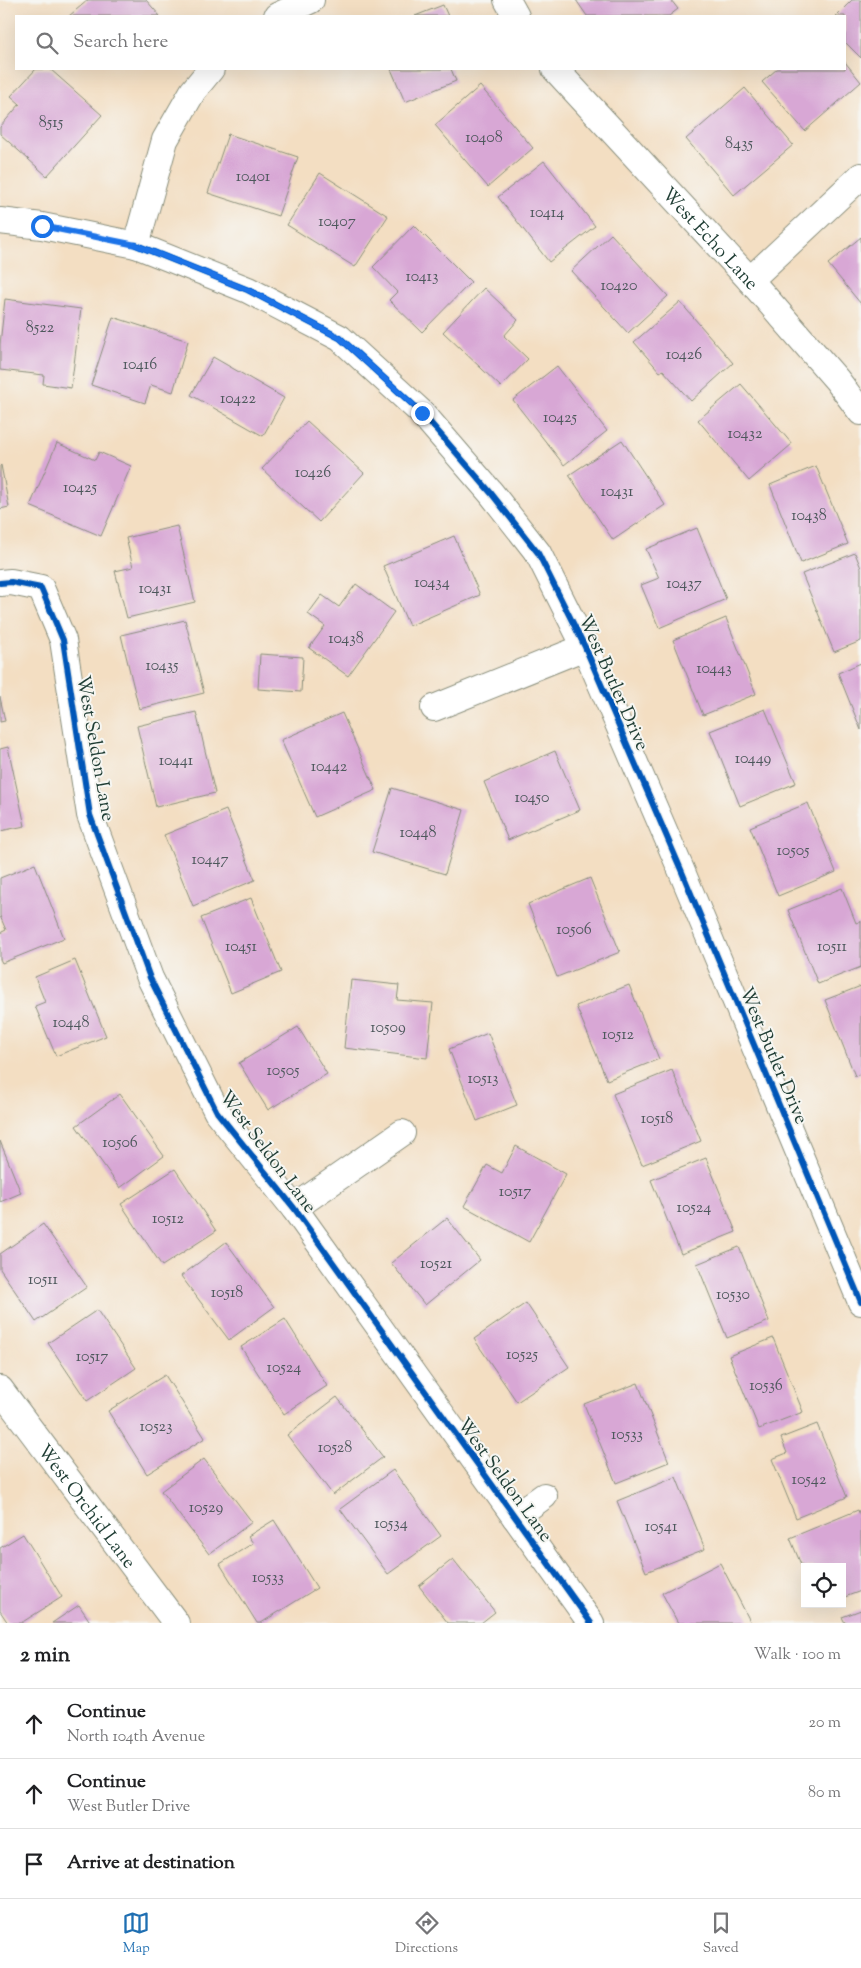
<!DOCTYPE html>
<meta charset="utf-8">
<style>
:root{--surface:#fff;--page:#f2f2f2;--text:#202124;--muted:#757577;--line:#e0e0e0;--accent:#1f6fb2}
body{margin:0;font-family:"Sorts Mill Goudy",serif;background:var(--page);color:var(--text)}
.controls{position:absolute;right:15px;bottom:15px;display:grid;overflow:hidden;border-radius:0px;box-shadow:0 5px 20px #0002}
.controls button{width:45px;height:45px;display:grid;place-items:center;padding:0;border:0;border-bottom:1px solid var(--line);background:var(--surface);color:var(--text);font:25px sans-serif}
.stop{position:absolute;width:15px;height:15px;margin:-11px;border:4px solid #1a73e8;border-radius:50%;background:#fff}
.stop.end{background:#1a73e8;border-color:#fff;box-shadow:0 1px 5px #0008}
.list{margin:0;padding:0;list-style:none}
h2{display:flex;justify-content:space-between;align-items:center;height:65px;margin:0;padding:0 20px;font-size:21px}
h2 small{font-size:16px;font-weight:400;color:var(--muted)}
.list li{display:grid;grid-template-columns:32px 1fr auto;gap:15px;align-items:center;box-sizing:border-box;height:70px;padding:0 20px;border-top:1px solid var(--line)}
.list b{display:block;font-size:19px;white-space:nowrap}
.list p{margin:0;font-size:16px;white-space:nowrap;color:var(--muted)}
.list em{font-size:16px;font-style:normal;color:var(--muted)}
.icon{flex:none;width:28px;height:28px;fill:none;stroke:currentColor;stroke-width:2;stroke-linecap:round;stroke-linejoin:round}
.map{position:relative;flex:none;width:861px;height:1623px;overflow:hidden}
.search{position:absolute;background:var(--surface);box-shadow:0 5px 20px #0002;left:15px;right:15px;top:15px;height:55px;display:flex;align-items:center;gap:12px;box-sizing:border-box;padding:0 18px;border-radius:0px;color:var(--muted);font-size:19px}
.sheet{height:275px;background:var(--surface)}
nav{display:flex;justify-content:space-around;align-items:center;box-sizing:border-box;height:70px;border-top:1px solid var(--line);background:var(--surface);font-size:14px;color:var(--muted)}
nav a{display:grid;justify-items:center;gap:2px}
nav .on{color:var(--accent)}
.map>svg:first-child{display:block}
.building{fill:#d8a7d5}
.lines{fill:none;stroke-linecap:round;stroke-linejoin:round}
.street-casing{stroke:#898e7b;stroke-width:28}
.street{stroke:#fff;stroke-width:26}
.cycleway-casing{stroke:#f6f6f2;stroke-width:9}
.cycleway{stroke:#0057b8;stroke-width:6}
.route{stroke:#1a73e8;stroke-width:6}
.labels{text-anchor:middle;stroke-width:4;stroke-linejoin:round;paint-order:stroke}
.number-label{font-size:16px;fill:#4d585c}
.street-label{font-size:19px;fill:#1f3d34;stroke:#f6f6f2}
</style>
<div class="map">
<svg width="861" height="1623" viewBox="0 0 861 1623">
<rect width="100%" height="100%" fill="#f6f6f2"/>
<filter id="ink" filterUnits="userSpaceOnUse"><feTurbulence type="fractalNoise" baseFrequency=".02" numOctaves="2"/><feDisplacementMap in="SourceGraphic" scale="10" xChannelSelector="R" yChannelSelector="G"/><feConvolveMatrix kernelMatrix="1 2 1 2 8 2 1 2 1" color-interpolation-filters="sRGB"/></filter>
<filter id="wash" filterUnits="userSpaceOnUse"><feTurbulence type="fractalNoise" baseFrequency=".0096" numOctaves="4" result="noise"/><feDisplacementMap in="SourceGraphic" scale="20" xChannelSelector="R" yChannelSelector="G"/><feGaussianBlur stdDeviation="1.12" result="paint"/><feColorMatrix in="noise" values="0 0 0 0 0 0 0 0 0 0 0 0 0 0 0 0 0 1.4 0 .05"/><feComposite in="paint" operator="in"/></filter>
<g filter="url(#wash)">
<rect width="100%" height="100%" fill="#f3dec2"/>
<g id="blocks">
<path class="building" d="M 88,0 L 146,0 L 160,16 L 69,16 Z
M 576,0 L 671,0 L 678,9 L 669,16 L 587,16 Z
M 852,0 L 861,0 L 861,58 L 845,42 L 845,16 L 836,16 Z
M 443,5 L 448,16 L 415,16 Z
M 845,62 L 861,82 L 805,131 L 762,82 L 777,69 L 845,69 Z
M 36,69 L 50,69 L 102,115 L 47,176 L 0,134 L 0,127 L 20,104 L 11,96 Z
M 391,69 L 451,69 L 456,81 L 405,102 Z
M 480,86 L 533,148 L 488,187 L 435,125 Z
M 745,88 L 793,145 L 734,195 L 686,139 Z
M 228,134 L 298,157 L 278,216 L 208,193 Z
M 544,161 L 595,226 L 549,262 L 498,197 Z
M 320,173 L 388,216 L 355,267 L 287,225 Z
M 414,225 L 471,282 L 422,332 L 389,300 L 397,292 L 373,267 Z
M 611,234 L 668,296 L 628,333 L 571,271 Z
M 861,237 L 861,304 L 828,264 Z
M 484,288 L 518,320 L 504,336 L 528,359 L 501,387 L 443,332 Z
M 5,299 L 81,309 L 71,388 L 43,384 L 44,375 L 0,370 L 0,344 Z
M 680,302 L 733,363 L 691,401 L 663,370 L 660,372 L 634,342 Z
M 113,317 L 188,341 L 173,392 L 151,385 L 145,403 L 91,385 Z
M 213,357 L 284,398 L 263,436 L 191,395 Z
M 557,366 L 607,431 L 564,465 L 513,400 Z
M 741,384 L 792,444 L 749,481 L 698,420 Z
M 307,421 L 364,473 L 319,522 L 262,469 Z
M 622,440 L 665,505 L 613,540 L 569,475 Z
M 57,443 L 95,460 L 99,452 L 131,466 L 101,536 L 30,506 Z
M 1,465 L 9,507 L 0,509 L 0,466 Z
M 816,466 L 848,544 L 801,563 L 770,485 Z
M 177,526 L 195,602 L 127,618 L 115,571 L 133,567 L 126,538 Z
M 697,528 L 726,599 L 659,628 L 641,585 L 659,578 L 646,549 Z
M 454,536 L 480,595 L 409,626 L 383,566 Z
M 855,553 L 861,568 L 861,641 L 834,652 L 802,574 Z
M 356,584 L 394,612 L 348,676 L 309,648 L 325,626 L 308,614 L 322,595 L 339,607 Z
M 726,618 L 756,694 L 703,715 L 673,640 Z
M 185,620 L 204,693 L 139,709 L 121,635 Z
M 260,654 L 303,657 L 301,692 L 258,689 Z
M 861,663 L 861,730 L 838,673 Z
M 0,697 L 5,721 L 0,722 Z
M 765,709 L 796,783 L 740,806 L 710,731 Z
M 196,712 L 215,793 L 156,807 L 137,726 Z
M 342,713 L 376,790 L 315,817 L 281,740 Z
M 8,747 L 25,826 L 0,831 L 0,749 Z
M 555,751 L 580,810 L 508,840 L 484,782 Z
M 392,788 L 464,810 L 445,874 L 372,852 Z
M 808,803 L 836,872 L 778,896 L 750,827 Z
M 226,810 L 255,880 L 193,906 L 164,835 Z
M 35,864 L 64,938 L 2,963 L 0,959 L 0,933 L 6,930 L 0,916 L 0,878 Z
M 590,878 L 620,952 L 557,977 L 528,904 Z
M 842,888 L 856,923 L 861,921 L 861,967 L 818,984 L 788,910 Z
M 251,898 L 281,972 L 231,993 L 201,918 Z
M 75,960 L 106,1036 L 56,1056 L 35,1006 L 45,1002 L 35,977 Z
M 351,980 L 399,985 L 397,1000 L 433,1003 L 427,1058 L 344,1048 Z
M 629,985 L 659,1059 L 607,1080 L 576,1006 Z
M 861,986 L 861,1074 L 855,1076 L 825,1000 Z
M 298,1027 L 327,1074 L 268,1110 L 239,1063 Z
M 488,1033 L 517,1105 L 477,1121 L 449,1049 Z
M 672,1070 L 701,1141 L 642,1165 L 613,1094 Z
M 120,1094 L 164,1156 L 120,1188 L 76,1126 Z
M 0,1141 L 21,1193 L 0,1202 Z
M 516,1146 L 566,1174 L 529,1242 L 464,1206 L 487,1165 L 502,1173 Z
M 706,1158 L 736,1232 L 681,1254 L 651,1180 Z
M 175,1169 L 216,1231 L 162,1266 L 121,1204 Z
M 447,1218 L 480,1260 L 425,1305 L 391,1263 Z
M 43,1224 L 87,1287 L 36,1322 L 0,1269 L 0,1254 Z
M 226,1242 L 274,1307 L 229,1340 L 181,1276 Z
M 739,1247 L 769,1321 L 727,1338 L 697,1264 Z
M 526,1303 L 569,1367 L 517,1402 L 474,1339 Z
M 97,1310 L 136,1368 L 87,1401 L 48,1343 Z
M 285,1319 L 327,1386 L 284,1414 L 241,1347 Z
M 773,1338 L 803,1412 L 759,1429 L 729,1356 Z
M 165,1375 L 205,1438 L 147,1474 L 108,1411 Z
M 638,1383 L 669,1462 L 616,1483 L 584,1404 Z
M 337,1397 L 383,1457 L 333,1495 L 287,1435 Z
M 817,1424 L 847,1497 L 796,1518 L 772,1459 L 787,1453 L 781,1438 Z
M 204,1459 L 252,1522 L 209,1554 L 161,1491 Z
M 393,1470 L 441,1536 L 388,1574 L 340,1509 Z
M 676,1477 L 705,1549 L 646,1572 L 617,1501 Z
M 858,1510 L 861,1518 L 861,1591 L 842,1598 L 842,1567 L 805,1567 L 805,1574 L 790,1538 Z
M 274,1520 L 317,1588 L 261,1623 L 257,1623 L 220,1564 L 253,1543 L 248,1536 Z
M 23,1534 L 62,1597 L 21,1623 L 8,1623 L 0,1611 L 0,1548 Z
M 453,1559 L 495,1612 L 481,1623 L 448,1623 L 419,1586 Z
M 720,1563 L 751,1623 L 678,1623 L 662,1593 Z
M 79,1605 L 91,1623 L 52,1623 Z
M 861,1610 L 861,1623 L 845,1623 L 842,1617 Z"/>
</g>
</g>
<g filter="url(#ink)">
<use href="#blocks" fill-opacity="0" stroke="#898e7b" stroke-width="1"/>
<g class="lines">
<defs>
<g id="street">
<path d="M 507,0 L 516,16"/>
<path d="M 277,16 L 311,0"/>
<path id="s1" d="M 555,69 L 750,280 L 837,380 L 861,412"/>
<path d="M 0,221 L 42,226 L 136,245 L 165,140 L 193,91 L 211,69"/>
<path d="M 136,245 L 248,290 L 340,338 L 422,413 L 491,493 L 538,553 L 585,647 L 682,872 L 861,1302"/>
<path d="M 750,280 L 861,176"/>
<path d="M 0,583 L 11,582 L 41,588 L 63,640 L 90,815 L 150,978 L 217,1112 L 294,1208 L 591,1623"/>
<path d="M 434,708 L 585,647"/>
<path d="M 294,1208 L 402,1133"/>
<path id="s2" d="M 0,1389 L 176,1623"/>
<path d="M 515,1517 L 544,1496"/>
</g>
</defs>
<use href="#street" class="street-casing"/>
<use href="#street" class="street"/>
<defs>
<path id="cycleway" d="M 136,245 L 248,290 L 340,338 L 422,413 L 491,493 L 538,553 L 585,647 L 682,872 L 861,1302
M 0,583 L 11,582 L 41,588 L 63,640 L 90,815 L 150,978 L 217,1112 L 294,1208 L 591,1623"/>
</defs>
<use href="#cycleway" class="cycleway-casing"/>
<use href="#cycleway" class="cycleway"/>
</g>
</g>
<g class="lines" filter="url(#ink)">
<path class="route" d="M 42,226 L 136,245 L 248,290 L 340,338 L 422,413"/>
</g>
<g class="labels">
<g class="number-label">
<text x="51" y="127">8515</text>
<text x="484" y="142">10408</text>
<text x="739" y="148">8435</text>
<text x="253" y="181">10401</text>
<text x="547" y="217">10414</text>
<text x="337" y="226">10407</text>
<text x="422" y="281">10413</text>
<text x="619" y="290">10420</text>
<text x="40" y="332">8522</text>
<text x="684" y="359">10426</text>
<text x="140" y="369">10416</text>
<text x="238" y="403">10422</text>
<text x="560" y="422">10425</text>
<text x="745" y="438">10432</text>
<text x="313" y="477">10426</text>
<text x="80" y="492">10425</text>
<text x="617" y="496">10431</text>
<text x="809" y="520">10438</text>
<text x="432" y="587">10434</text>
<text x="684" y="588">10437</text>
<text x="155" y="593">10431</text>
<text x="346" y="643">10438</text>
<text x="162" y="670">10435</text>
<text x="714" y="673">10443</text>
<text x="753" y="763">10449</text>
<text x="176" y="765">10441</text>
<text x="329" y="771">10442</text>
<text x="532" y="802">10450</text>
<text x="418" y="837">10448</text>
<text x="793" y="855">10505</text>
<text x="210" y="864">10447</text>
<text x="574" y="934">10506</text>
<text x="241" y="951">10451</text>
<text x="832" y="951">10511</text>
<text x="71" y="1027">10448</text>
<text x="388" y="1032">10509</text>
<text x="618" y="1039">10512</text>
<text x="283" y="1075">10505</text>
<text x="483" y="1083">10513</text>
<text x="657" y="1123">10518</text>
<text x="120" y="1147">10506</text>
<text x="515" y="1196">10517</text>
<text x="694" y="1212">10524</text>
<text x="168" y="1223">10512</text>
<text x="436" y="1268">10521</text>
<text x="43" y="1284">10511</text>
<text x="227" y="1297">10518</text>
<text x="733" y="1299">10530</text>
<text x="522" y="1359">10525</text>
<text x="92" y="1361">10517</text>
<text x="284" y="1372">10524</text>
<text x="766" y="1390">10536</text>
<text x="156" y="1431">10523</text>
<text x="627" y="1439">10533</text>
<text x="335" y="1452">10528</text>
<text x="809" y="1484">10542</text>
<text x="206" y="1512">10529</text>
<text x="391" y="1528">10534</text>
<text x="661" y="1531">10541</text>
<text x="268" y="1582">10533</text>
</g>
<g class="street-label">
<text dy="7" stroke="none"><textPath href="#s1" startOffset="230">West Echo Lane</textPath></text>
<text transform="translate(615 682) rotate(66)" y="7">West Butler Drive</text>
<text transform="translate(97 748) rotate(80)" y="7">West Seldon Lane</text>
<text transform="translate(775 1055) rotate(67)" y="7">West Butler Drive</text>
<text transform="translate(269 1151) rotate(53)" y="7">West Seldon Lane</text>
<text transform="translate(506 1479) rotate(54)" y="7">West Seldon Lane</text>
<text dy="7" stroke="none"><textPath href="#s2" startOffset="146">West Orchid Lane</textPath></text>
</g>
</g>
</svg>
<div class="controls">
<button><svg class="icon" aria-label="locate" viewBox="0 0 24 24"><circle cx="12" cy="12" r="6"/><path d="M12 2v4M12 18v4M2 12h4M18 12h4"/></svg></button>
</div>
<div class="stop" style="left:42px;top:226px"></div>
<div class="stop end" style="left:422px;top:413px"></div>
<div class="search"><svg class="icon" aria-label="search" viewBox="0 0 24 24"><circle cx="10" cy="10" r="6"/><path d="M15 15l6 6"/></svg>Search here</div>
</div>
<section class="sheet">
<h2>2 min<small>Walk · 100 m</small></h2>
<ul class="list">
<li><svg class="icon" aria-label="ahead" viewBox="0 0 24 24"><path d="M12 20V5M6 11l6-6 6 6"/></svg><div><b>Continue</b><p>North 104th Avenue</p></div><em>20 m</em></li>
<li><svg class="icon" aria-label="ahead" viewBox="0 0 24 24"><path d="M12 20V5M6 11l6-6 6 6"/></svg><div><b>Continue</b><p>West Butler Drive</p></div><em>80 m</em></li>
<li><svg class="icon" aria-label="arrive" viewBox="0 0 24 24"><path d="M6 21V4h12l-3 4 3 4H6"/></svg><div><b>Arrive at destination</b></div></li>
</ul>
</section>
<nav>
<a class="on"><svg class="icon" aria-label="map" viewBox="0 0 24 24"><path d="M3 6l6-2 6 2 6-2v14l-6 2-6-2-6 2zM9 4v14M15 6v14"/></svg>Map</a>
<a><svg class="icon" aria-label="directions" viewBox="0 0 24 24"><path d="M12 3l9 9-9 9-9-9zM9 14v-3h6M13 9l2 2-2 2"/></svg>Directions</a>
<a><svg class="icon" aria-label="saved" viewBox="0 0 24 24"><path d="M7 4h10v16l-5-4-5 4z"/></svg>Saved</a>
</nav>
